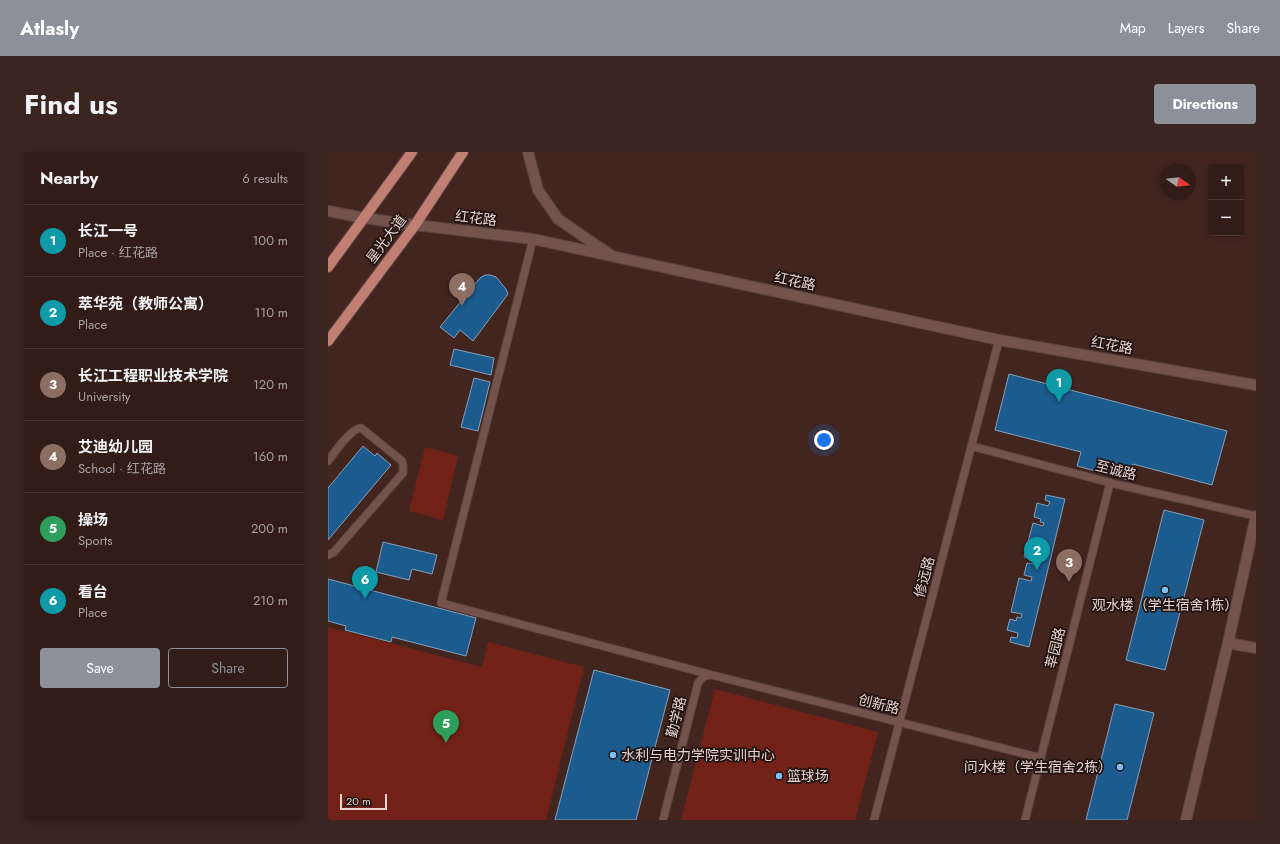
<!DOCTYPE html>
<meta charset="utf-8">
<style>
:root{--surface:#321c18;--page:#3a2521;--text:#f1f3f6;--muted:#a8a1a2;--line:#4d3a37;--accent:#8c9099}
body{margin:0;font-family:Jost,"Noto Sans SC",sans-serif;background:var(--page);color:var(--text)}
.controls{position:absolute;right:12px;top:12px;display:grid;overflow:hidden;border-radius:4px;box-shadow:0 2px 6px #0003}
.controls button{width:36px;height:36px;display:grid;place-items:center;padding:0;border:0;border-bottom:1px solid var(--line);background:var(--surface);color:var(--text);font:20px sans-serif}
.compass{position:absolute;left:832px;top:12px;width:36px;height:36px;border-radius:50%;background:var(--surface);box-shadow:0 2px 6px #0003;rotate:104deg}
.scale{position:absolute;left:12px;bottom:10px;width:47px;box-sizing:border-box;padding-left:4px;border:2px solid #e7d3cf;border-top:0;font-size:11px;line-height:14px;white-space:nowrap;color:#e7d3cf;-webkit-text-stroke:3px #201310;paint-order:stroke}
.you{position:absolute;left:496px;top:288px;width:14px;height:14px;margin:-10px;border:3px solid #fff;border-radius:50%;background:#1a73e8;box-shadow:0 0 0 6px #1a73e833}
.badge{display:grid;place-items:center;width:26px;height:26px;border-radius:50%;background:var(--accent);color:#fff;font-size:13px;font-weight:700}
.pin{position:absolute;translate:-50% -33px;filter:drop-shadow(0 1px 2px #0008)}
.pin::after{content:'';position:absolute;top:21px;width:14px;height:12px;background:inherit;clip-path:polygon(0 0,100% 0,50% 100%)}
.list{margin:0;padding:0;list-style:none}
h2{display:flex;justify-content:space-between;align-items:center;height:52px;margin:0;padding:0 16px;font-size:17px}
h2 small{font-size:13px;font-weight:400;color:var(--muted)}
.list li{display:grid;grid-template-columns:26px 1fr auto;gap:12px;align-items:center;box-sizing:border-box;height:72px;padding:0 16px;border-top:1px solid var(--line)}
.list b{display:block;font-size:15px;white-space:nowrap}
.list p{margin:0;font-size:13px;white-space:nowrap;color:var(--muted)}
.list em{font-size:13px;font-style:normal;color:var(--muted)}
.actions{display:flex;gap:8px;padding:12px 16px}
.actions a{flex:1;padding:9px 0;border:1px solid var(--accent);border-radius:4px;text-align:center;font-size:14px;color:var(--accent)}
.actions .main{background:var(--accent);color:#fff}
.map{position:relative;flex:none;width:928px;height:668px;overflow:hidden;border-radius:4px}
header{display:flex;align-items:center;gap:24px;box-sizing:border-box;height:56px;padding:0 20px;background:var(--accent);color:#fff}
header strong{font-size:19px}
nav{display:flex;gap:22px;margin-inline-start:auto;font-size:14px}
.intro{display:flex;align-items:center;justify-content:space-between;box-sizing:border-box;height:96px;padding:0 24px}
h1{margin:0;font-size:28px}
.button{padding:10px 18px;border-radius:4px;background:var(--accent);color:#fff;font-size:14px;font-weight:700}
main{display:flex;gap:24px;padding:0 24px}
aside{flex:1;background:var(--surface);border-radius:4px;box-shadow:0 2px 6px #0003}
.map>svg:first-child{display:block}
.green{fill:#722117}
.building{fill:#1c5b8d;stroke:#86a0b9}
.lines{fill:none;stroke-linecap:round;stroke-linejoin:round}
.service-casing{stroke:#5e4440;stroke-width:9}
.minor-casing{stroke:#5e4440;stroke-width:12}
.tertiary-casing{stroke:#5e4440;stroke-width:12}
.secondary-casing{stroke:#5e4440;stroke-width:12}
.primary-casing{stroke:#5e4440;stroke-width:12}
.service{stroke:#75534d;stroke-width:7}
.minor{stroke:#75534d;stroke-width:10}
.tertiary{stroke:#75534d;stroke-width:10}
.secondary{stroke:#75534d;stroke-width:10}
.primary{stroke:#c17f74;stroke-width:10}
.poi-dot{fill:#7cbef9;stroke:#201310;stroke-width:1.5}
.labels{text-anchor:middle;stroke-width:3.5;stroke-linejoin:round;paint-order:stroke}
.street-label{font-size:14px;fill:#e7d3cf;stroke:#201310}
.poi-label{font-size:14px;fill:#e7d3cf;stroke:#201310;text-anchor:start}
</style>
<header>
<strong>Atlasly</strong>
<nav><a>Map</a><a>Layers</a><a>Share</a></nav>
</header>
<div class="intro"><h1>Find us</h1><a class="button">Directions</a></div>
<main>
<aside>
<h2>Nearby<small>6 results</small></h2>
<ul class="list">
<li><span class="badge" style="background:#0f9aa8">1</span><div><b>长江一号</b><p>Place · 红花路</p></div><em>100 m</em></li>
<li><span class="badge" style="background:#0f9aa8">2</span><div><b>萃华苑（教师公寓）</b><p>Place</p></div><em>110 m</em></li>
<li><span class="badge" style="background:#8d6e63">3</span><div><b>长江工程职业技术学院</b><p>University</p></div><em>120 m</em></li>
<li><span class="badge" style="background:#8d6e63">4</span><div><b>艾迪幼儿园</b><p>School · 红花路</p></div><em>160 m</em></li>
<li><span class="badge" style="background:#2e9e5b">5</span><div><b>操场</b><p>Sports</p></div><em>200 m</em></li>
<li><span class="badge" style="background:#0f9aa8">6</span><div><b>看台</b><p>Place</p></div><em>210 m</em></li>
</ul>
<div class="actions"><a class="main">Save</a><a>Share</a></div>
</aside>
<div class="map">
<svg width="928" height="668" viewBox="0 0 928 668">
<rect width="100%" height="100%" fill="#432520"/>
<path class="green" d="M 97,295 L 130,304 L 115,368 L 81,359 Z
M 0,475 L 154,515 L 160,490 L 256,515 L 218,668 L 0,668 Z
M 387,537 L 550,580 L 527,668 L 353,668 Z"/>
<path class="building" d="M 157,123 L 162,123 L 168,125 L 178,137 L 180,142 L 145,189 L 132,178 L 126,186 L 112,175 L 152,126 Z
M 126,197 L 166,206 L 163,223 L 122,213 Z
M 681,222 L 899,279 L 884,333 L 805,312 L 801,328 L 749,314 L 753,300 L 667,278 Z
M 146,226 L 162,230 L 150,279 L 133,275 Z
M 35,294 L 47,304 L 49,301 L 63,313 L 0,388 L 0,336 Z
M 718,343 L 737,347 L 701,495 L 682,490 L 683,485 L 689,486 L 690,481 L 679,478 L 682,467 L 688,469 L 689,465 L 693,466 L 694,462 L 683,460 L 691,426 L 703,429 L 704,425 L 696,423 L 699,411 L 707,412 L 708,408 L 696,405 L 705,371 L 715,374 L 716,371 L 712,370 L 713,367 L 706,365 L 709,351 L 720,354 L 722,350 L 717,348 Z
M 836,358 L 876,368 L 837,518 L 798,508 Z
M 55,390 L 109,403 L 104,422 L 84,417 L 81,428 L 48,420 Z
M 0,427 L 148,466 L 138,504 L 64,485 L 63,490 L 17,478 L 18,474 L 0,469 Z
M 266,518 L 342,538 L 308,668 L 227,668 Z
M 787,552 L 826,561 L 799,668 L 758,668 Z"/>
<g class="lines">
<defs>
<path id="service" d="M 205,87 L 113,451 L 384,523 L 713,606
M 643,294 L 787,332 L 928,364
M 0,309 C 7,300 23,276 33,276 L 74,309 L 75,313 L 75,321 L 13,392 L 6,400 L 0,403
M 335,668 L 370,531 C 374,526 376,523 383,523
M 546,668 L 671,188
M 697,668 L 782,331"/>
<path id="minor" d="M 900,491 L 928,496"/>
<path id="tertiary" d="M 0,59 L 36,66 L 87,73 L 205,87 L 671,188 L 928,233
M 858,668 L 900,491 L 928,364"/>
<path id="secondary" d="M 200,0 L 210,38 L 230,67 L 284,104"/>
<path id="primary" d="M 0,115 L 84,0
M 0,189 L 87,73 L 135,0"/>
</defs>
<use href="#service" class="service-casing"/>
<use href="#minor" class="minor-casing"/>
<use href="#tertiary" class="tertiary-casing"/>
<use href="#secondary" class="secondary-casing"/>
<use href="#primary" class="primary-casing"/>
<use href="#service" class="service"/>
<use href="#minor" class="minor"/>
<use href="#tertiary" class="tertiary"/>
<use href="#secondary" class="secondary"/>
<use href="#primary" class="primary"/>
</g>
<g class="poi-dot">
<circle cx="837" cy="438" r="4"/>
<circle cx="285" cy="603" r="4"/>
<circle cx="792" cy="615" r="4"/>
<circle cx="451" cy="624" r="4"/>
</g>
<g class="labels">
<g class="street-label">
<text transform="translate(148 66) rotate(7)" y="5">红花路</text>
<text transform="translate(58 87) rotate(-53)" y="5">星光大道</text>
<text transform="translate(467 129) rotate(12)" y="5">红花路</text>
<text transform="translate(784 193) rotate(10)" y="5">红花路</text>
<text transform="translate(788 318) rotate(14)" y="5">至诚路</text>
<text transform="translate(596 425) rotate(-75)" y="5">修远路</text>
<text transform="translate(727 496) rotate(-76)" y="5">莘园路</text>
<text transform="translate(551 552) rotate(14)" y="5">创新路</text>
<text transform="translate(348 565) rotate(-76)" y="5">勤学路</text>
</g>
<g class="poi-label">
<text x="837" y="458" text-anchor="middle">观水楼（学生宿舍1栋）</text>
<text x="293" y="608">水利与电力学院实训中心</text>
<text x="784" y="620" text-anchor="end">问水楼（学生宿舍2栋）</text>
<text x="459" y="629">篮球场</text>
</g>
</g>
</svg>
<div class="controls">
<button>+</button>
<button>−</button>
</div>
<svg class="compass" viewBox="-18 -18 36 36"><path d="M0-13l5 13h-10z" fill="#e53935"/><path d="M0 13l5-13h-10z" fill="#a8a1a2"/></svg>
<div class="scale">20 m</div>
<div class="you"></div>
<div class="pin badge" style="left:731px;top:250px;background:#0f9aa8">1</div>
<div class="pin badge" style="left:709px;top:418px;background:#0f9aa8">2</div>
<div class="pin badge" style="left:741px;top:430px;background:#8d6e63">3</div>
<div class="pin badge" style="left:134px;top:154px;background:#8d6e63">4</div>
<div class="pin badge" style="left:118px;top:591px;background:#2e9e5b">5</div>
<div class="pin badge" style="left:37px;top:447px;background:#0f9aa8">6</div>
</div>
</main>
